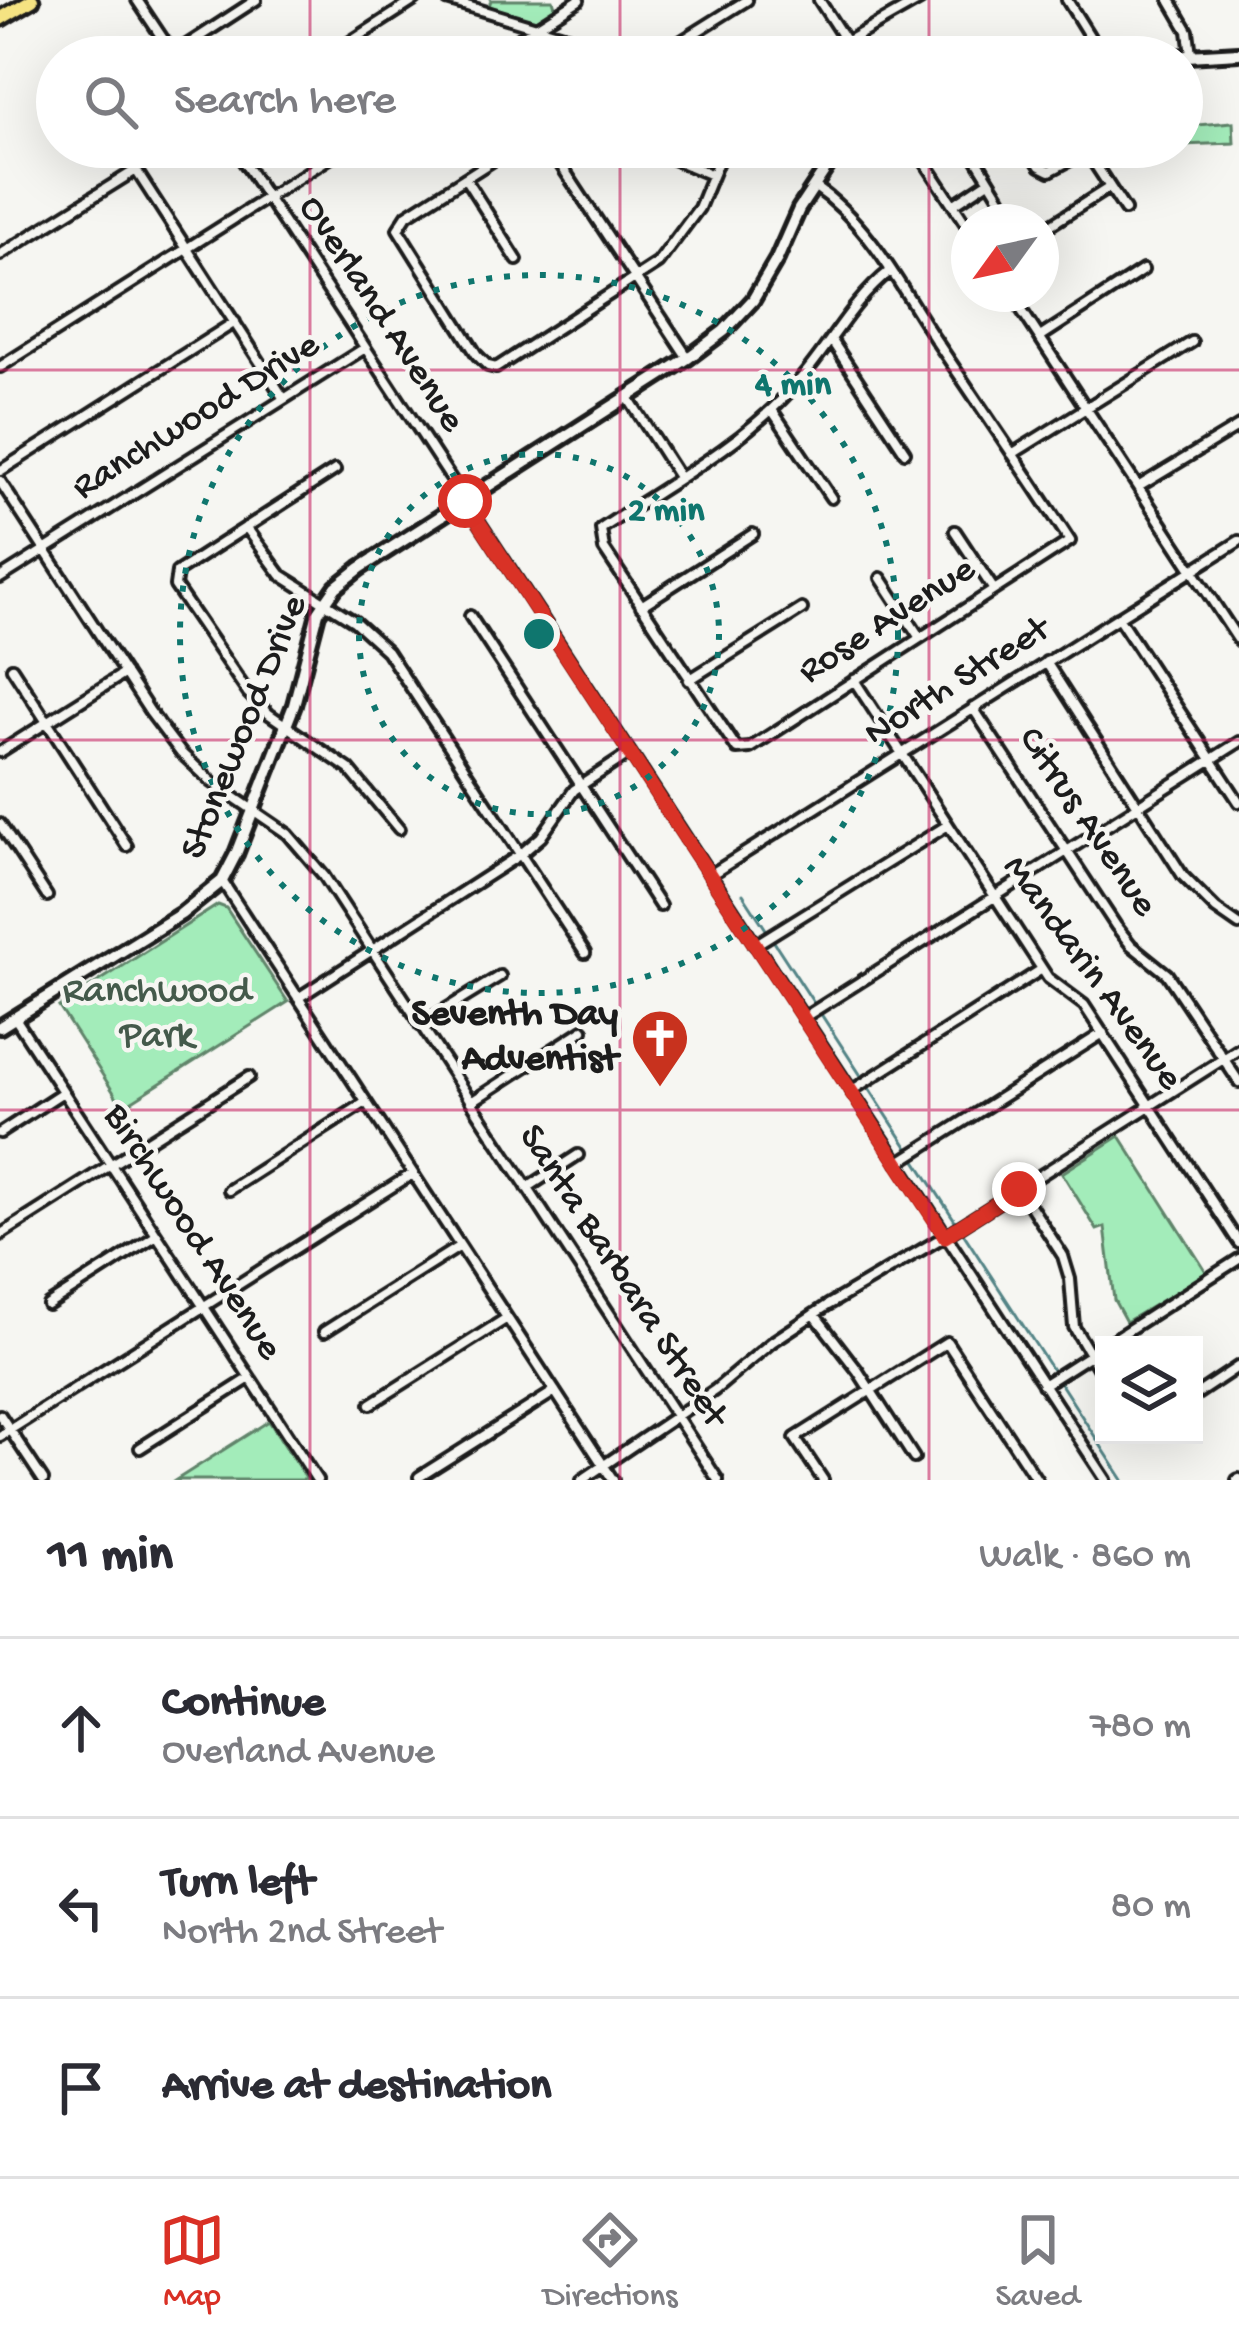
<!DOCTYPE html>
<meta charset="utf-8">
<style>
body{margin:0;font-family:"Gochi Hand",sans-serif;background:#f2f2f3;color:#2b2b33}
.controls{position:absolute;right:36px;bottom:36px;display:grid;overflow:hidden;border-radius:0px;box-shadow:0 12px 48px #0002}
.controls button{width:108px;height:108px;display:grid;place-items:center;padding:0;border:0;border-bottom:3px solid #e1e1e2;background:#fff;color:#2b2b33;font:60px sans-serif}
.compass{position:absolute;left:951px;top:204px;width:108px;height:108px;border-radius:50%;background:#fff;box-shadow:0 12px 48px #0002;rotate:237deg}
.stop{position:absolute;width:36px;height:36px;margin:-27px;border:9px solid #d93025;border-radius:50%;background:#fff}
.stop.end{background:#d93025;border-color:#fff;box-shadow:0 3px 12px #0008}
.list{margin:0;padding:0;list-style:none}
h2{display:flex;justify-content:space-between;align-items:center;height:156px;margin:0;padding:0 48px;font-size:51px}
h2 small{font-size:39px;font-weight:400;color:#7c7c81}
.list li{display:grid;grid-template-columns:78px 1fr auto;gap:36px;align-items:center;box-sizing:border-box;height:180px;padding:0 48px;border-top:3px solid #e1e1e2}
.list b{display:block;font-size:45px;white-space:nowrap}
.list p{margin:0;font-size:39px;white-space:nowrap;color:#7c7c81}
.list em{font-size:39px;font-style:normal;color:#7c7c81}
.icon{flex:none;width:66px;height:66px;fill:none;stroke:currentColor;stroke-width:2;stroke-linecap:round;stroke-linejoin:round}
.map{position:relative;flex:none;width:1239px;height:1480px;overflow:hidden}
.search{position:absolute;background:#fff;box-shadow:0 12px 48px #0002;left:36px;right:36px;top:36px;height:132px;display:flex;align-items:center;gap:30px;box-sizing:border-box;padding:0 42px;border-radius:66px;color:#7c7c81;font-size:45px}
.sheet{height:696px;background:#fff}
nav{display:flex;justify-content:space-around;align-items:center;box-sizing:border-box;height:168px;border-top:3px solid #e1e1e2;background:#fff;font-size:33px;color:#7c7c81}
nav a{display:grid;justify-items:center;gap:6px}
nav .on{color:#d93025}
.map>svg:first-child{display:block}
.green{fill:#a3ecba;stroke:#60846b;stroke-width:3}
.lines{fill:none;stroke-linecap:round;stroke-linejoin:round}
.stream{stroke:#538486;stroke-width:3}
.minor-casing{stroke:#1c1c1c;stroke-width:16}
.tertiary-casing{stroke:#1c1c1c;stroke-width:20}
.primary-casing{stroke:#1c1c1c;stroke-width:21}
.minor{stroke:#f6f6f2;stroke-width:8}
.tertiary{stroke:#f6f6f2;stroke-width:10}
.primary{stroke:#f5e382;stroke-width:12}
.route{stroke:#d93025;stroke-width:15}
.grid{fill:none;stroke:#c2185b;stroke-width:3;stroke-opacity:0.55}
.ring{fill:none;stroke:#0f766e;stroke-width:6;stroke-dasharray:6 12}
.labels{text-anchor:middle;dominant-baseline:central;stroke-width:9;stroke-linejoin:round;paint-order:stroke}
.street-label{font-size:39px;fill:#1c1c1c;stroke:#f6f6f2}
.park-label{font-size:39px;fill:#445a4b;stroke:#f6f6f2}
.poi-label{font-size:39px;font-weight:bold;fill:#1c1c1c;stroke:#f6f6f2;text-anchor:end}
.centre{fill:#0f766e;stroke:#f6f6f2;stroke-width:6}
.ring-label{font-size:36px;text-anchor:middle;font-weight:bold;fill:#0f766e;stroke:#f6f6f2;stroke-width:9;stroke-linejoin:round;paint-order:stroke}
</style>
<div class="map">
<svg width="1239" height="1480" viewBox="0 0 1239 1480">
<rect width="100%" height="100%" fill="#f6f6f2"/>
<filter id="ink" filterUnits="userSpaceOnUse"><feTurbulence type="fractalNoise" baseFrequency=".00833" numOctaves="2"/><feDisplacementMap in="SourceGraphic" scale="24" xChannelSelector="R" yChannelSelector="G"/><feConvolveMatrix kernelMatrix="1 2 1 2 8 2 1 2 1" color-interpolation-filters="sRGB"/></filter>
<g filter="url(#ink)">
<!-- green -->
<path class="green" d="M 491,0 L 553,0 L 555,7 L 534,21 L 489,6 Z
M 1182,99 L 1186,126 L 1233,122 L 1234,143 L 1182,145 Z
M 218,905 L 226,908 L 288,1002 L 123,1107 L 59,1007 Z
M 1120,1136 L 1207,1273 L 1126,1322 L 1114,1300 L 1105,1227 L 1097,1230 L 1062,1173 Z
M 269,1421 L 307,1480 L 176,1480 Z"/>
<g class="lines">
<!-- stream -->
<path class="stream" d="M 743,894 L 1054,1373
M 1059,1381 L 1123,1480"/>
<!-- minor casing -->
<g class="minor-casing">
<path id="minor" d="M 137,0 L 173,54
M 447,0 L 636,57
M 819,0 L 856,57
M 1067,0 L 1093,42 L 1096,57
M 1170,0 L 1188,31 L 1191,55
M 846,42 L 920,0
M 173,54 L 256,0
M 327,57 L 415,0
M 489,57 L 579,0
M 656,57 L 747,0
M 234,147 L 1106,1480
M 514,147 L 407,215 L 398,229 L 477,355 L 488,366 L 496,368 L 658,263 L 699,208 L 724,147
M 549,147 L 688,358
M 915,147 L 969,229
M 969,147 L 1015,222
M 1028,147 L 1040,166 L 1050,171 L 1078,156 L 1091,158 L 1125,210
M 659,153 L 712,175
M 465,178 L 517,260
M 814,186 C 869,223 899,285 935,339 C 980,406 1026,473 1070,541 L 750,748 L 737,749 L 604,549 L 601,529 C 665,486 736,449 789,392 C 826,354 848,304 890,271
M 953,205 L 989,181
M 1041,231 L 1110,187
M 0,255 L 136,170 L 284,399
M 1011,294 L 1239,641
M 1040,337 L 1143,270
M 832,341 L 905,452
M 0,367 L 347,147
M 627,396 L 679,477
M 772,410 L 831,498
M 1012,454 L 1192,342
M 335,470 L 177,572 L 175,586 L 248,693 L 269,714 L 349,769 L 399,829
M 0,471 L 235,322
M 0,481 L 150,712 L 181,753 L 212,782 L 288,834 L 324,876 L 718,1480
M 1138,487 L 1239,426
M 246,527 L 281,575 L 354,621 L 387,651 L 585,953
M 955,531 L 994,590
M 0,578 L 365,348
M 881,578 L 920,638
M 641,606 L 753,534
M 470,616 L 660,906
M 1118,617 L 1239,802
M 1046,662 L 1183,876 L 1216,909 L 1239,925
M 12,668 L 127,846
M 689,680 L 802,609
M 854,680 L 1048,978 L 1084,1005 L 1239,1243
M 973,708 L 1116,926 L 1131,945 L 1167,974 L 1239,1082
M 0,752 L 125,673
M 0,824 L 47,896
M 710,875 L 1239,541
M 222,881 L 613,1480
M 755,945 L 948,825
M 298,998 L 521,854 L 541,837 L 574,790 L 630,753
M 15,1018 L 317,1480
M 803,1018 L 1239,742
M 420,1025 L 500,976
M 851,1091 L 1042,969
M 471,1102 L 583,1030
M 0,1133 L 63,1092
M 898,1163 L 1103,1033
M 527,1188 L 578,1155
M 1019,1188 L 1063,1256 L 1070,1279 L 1074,1327 L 1104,1378
M 229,1190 L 366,1102
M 0,1235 L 249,1077
M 48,1305 L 157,1235
M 814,1314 L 858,1371 L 914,1458
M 324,1332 L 460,1246
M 1105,1345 L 1239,1259
M 1043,1385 L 1104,1346
M 1194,1396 L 1239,1366
M 371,1404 L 507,1318
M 0,1415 L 43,1480
M 0,1436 L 412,1174
M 140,1448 L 250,1378
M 419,1477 L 555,1391
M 582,1480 L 715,1390 L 772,1342 L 828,1305 L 945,1236 L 1239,1049
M 823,1480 L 795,1438 L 947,1342 L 1037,1480
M 1237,1480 L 1239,1479"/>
</g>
<!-- tertiary casing -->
<g class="tertiary-casing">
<path id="tertiary" d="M 1170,57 L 1239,53
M 0,1027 L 181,914 L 222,881 L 236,854 L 294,705 L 318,613 L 336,587 L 360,568 L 688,358 L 724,331 L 753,300 L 777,259 L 799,209 L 840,147"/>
</g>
<!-- primary casing -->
<g class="primary-casing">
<path id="primary" d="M 0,19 L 32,0"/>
</g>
<!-- minor -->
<use href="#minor" class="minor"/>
<!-- tertiary -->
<use href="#tertiary" class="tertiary"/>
<!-- primary -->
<use href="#primary" class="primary"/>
</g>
</g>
<g class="lines" filter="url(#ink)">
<!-- route -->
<path class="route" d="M 465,501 L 945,1236 L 1019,1189"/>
</g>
<!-- grid -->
<path class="grid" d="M 310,0 L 310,57M 620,0 L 620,57M 929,0 L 929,57M 310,147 L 310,1480M 620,147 L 620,1480M 929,147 L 929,1480M 0,370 L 1239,370M 0,740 L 1239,740M 0,1110 L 1239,1110"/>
<!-- distance rings -->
<g class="ring">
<circle cx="539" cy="634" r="180"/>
<circle cx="539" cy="634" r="359"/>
</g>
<!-- icons -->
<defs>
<g id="church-pin" transform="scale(3)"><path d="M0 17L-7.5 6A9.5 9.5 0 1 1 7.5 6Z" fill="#c8321e" stroke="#f6f6f2"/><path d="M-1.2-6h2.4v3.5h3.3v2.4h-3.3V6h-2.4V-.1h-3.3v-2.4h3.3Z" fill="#fff"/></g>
</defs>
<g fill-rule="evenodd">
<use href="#church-pin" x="660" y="1038"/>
</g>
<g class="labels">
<!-- street labels -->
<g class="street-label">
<text transform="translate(380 315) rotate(57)">Overland Avenue</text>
<text transform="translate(197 418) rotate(-32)">Ranchwood Drive</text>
<text transform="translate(888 622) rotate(-33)">Rose Avenue</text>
<text transform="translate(958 683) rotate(-32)">North Street</text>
<text transform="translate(246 728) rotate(-68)">Stonewood Drive</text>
<text transform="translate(1086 823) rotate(56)">Citrus Avenue</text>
<text transform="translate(1091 974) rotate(54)">Mandarin Avenue</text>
<text transform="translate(191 1233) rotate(57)">Birchwood Avenue</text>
<text transform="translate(621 1277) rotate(57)">Santa Barbara Street</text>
</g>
<!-- park labels -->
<g class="park-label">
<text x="157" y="993">Ranchwood<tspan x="157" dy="45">Park</tspan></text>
</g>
<!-- poi labels -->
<g class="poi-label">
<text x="618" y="1016">Seventh Day<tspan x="618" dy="45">Adventist</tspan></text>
</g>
</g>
<circle cx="539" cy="634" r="18" class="centre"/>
<g class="ring-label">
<text x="793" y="393">4 min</text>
<text x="666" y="519">2 min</text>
</g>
</svg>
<div class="controls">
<button><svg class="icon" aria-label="layers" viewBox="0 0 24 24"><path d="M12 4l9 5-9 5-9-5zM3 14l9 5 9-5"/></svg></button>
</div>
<svg class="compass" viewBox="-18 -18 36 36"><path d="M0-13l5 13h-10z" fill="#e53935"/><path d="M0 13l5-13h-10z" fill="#7c7c81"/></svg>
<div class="stop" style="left:465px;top:501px"></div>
<div class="stop end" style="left:1019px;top:1189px"></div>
<div class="search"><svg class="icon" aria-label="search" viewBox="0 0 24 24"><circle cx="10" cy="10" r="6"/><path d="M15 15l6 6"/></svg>Search here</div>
</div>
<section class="sheet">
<h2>11 min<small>Walk · 860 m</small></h2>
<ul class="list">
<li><svg class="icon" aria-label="ahead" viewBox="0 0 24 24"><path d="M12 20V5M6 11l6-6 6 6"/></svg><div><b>Continue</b><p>Overland Avenue</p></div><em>780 m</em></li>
<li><svg class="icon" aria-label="left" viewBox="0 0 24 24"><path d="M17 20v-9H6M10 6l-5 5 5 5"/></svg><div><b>Turn left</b><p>North 2nd Street</p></div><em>80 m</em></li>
<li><svg class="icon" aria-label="arrive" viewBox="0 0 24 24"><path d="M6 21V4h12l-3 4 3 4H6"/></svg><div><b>Arrive at destination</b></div></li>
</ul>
</section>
<nav>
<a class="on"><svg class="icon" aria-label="map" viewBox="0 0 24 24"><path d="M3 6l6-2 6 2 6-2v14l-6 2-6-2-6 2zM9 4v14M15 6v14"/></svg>Map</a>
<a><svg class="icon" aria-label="directions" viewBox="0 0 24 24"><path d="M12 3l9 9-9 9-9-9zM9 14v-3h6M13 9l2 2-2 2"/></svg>Directions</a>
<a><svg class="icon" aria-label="saved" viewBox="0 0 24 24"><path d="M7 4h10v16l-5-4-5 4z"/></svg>Saved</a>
</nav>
